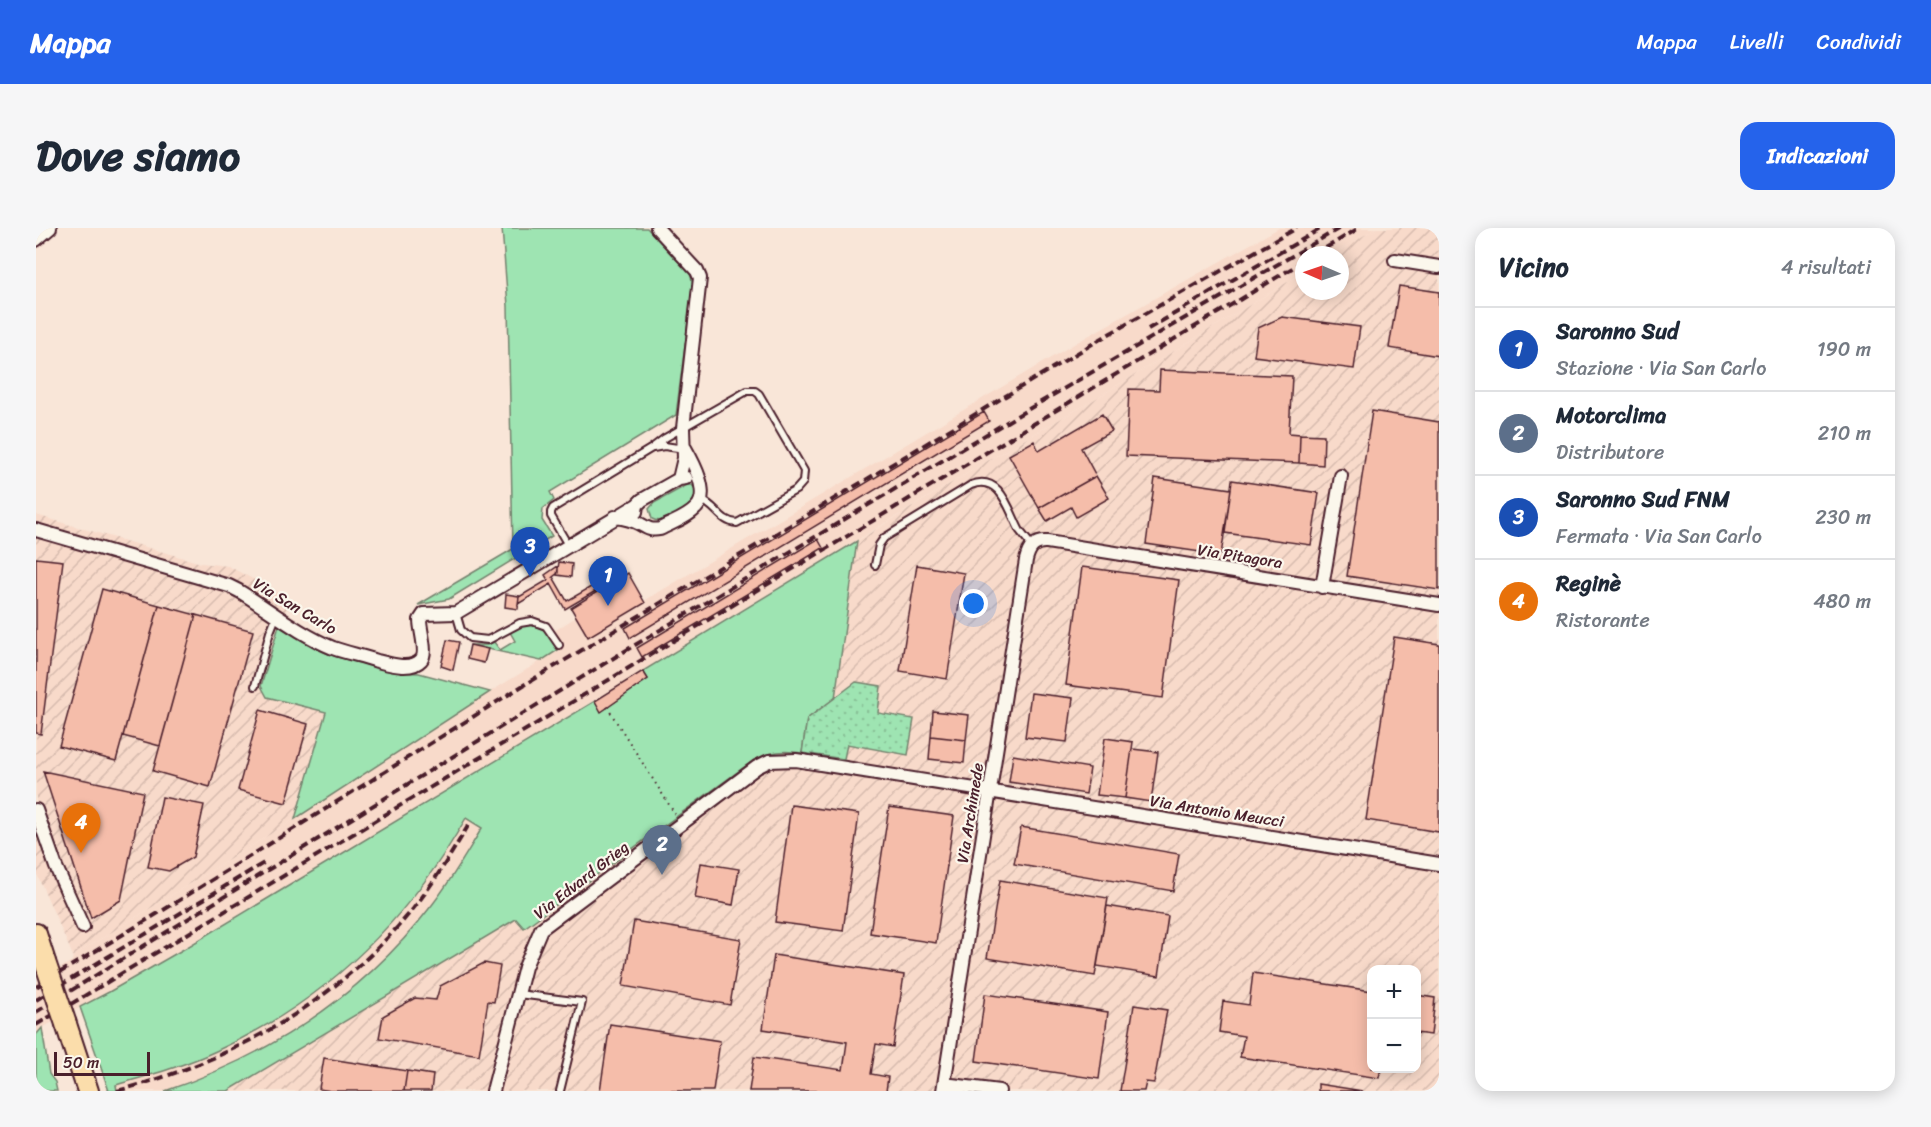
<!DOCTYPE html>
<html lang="it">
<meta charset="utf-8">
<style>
body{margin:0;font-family:Sriracha,sans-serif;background:#f6f6f7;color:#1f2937}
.controls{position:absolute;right:18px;bottom:18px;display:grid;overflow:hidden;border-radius:12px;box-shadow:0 3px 15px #0003}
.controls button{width:54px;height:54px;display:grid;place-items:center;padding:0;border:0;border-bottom:2px solid #e0e1e3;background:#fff;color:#1f2937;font:30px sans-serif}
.compass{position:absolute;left:1259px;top:18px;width:54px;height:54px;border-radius:50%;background:#fff;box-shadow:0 3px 15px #0003;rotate:272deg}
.scale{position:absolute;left:18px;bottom:15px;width:96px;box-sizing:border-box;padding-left:6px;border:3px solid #4a1f2b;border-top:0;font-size:16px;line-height:21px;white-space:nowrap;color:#4a1f2b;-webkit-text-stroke:4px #fbf7ec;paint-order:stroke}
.you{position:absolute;left:938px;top:376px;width:21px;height:21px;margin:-15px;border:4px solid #fff;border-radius:50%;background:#1a73e8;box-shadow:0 0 0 9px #1a73e833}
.badge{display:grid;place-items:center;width:39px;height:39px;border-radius:50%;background:#2563eb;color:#fff;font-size:20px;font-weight:700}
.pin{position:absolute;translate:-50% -50px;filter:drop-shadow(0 2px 3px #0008)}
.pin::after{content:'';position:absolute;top:32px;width:21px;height:18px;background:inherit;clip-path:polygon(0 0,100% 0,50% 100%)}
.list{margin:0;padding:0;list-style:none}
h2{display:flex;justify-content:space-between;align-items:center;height:78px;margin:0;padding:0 24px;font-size:26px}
h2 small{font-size:20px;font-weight:400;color:#747a83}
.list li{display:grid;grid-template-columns:39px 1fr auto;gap:18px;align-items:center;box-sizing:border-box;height:84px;padding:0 24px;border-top:2px solid #e0e1e3}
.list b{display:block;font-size:22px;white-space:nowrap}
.list p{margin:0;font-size:20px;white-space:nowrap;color:#747a83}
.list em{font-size:20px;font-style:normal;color:#747a83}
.map{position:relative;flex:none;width:1403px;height:863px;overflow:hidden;border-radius:18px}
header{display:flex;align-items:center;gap:36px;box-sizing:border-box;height:84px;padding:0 30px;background:#2563eb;color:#fff}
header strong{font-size:28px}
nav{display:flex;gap:33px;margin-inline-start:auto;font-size:21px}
.intro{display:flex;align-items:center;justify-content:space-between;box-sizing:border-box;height:144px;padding:0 36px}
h1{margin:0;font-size:42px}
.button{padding:15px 27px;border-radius:18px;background:#2563eb;color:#fff;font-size:21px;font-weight:700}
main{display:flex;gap:36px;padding:0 36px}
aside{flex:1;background:#fff;border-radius:18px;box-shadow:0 3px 15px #0003}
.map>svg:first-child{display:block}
.built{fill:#f8daca}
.industrial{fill:url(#industrial-furrows);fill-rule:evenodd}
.grass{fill:#9ee4b2;stroke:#74826e;stroke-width:1.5}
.garden{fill:url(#garden-dots);stroke:#74826e;stroke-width:1.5}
.building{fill:#f5bdaa;stroke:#4a1f2b;stroke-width:1.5}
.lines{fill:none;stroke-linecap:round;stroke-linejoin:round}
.service-casing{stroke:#4a1f2b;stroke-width:10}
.minor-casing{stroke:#4a1f2b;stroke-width:16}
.primary-casing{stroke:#4a1f2b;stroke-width:24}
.path{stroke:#4a1f2b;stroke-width:2;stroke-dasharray:1.5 4.5;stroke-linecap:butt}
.service{stroke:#fbf7ec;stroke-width:6}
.minor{stroke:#fbf7ec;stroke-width:12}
.primary{stroke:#fbddab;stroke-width:20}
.rail{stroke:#4a1f2b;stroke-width:4;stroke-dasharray:9 4.5;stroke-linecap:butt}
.primary-bridge-casing{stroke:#4a1f2b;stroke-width:24;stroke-linecap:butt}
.primary-bridge{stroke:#fbddab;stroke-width:20}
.labels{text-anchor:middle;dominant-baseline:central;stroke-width:4.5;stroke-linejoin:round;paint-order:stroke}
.street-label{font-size:16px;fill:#4a1f2b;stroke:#fbf7ec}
</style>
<header>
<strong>Mappa</strong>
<nav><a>Mappa</a><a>Livelli</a><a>Condividi</a></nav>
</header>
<div class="intro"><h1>Dove siamo</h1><a class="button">Indicazioni</a></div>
<main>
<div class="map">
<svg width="1403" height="863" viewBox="0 0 1403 863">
<defs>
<pattern id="industrial-furrows" width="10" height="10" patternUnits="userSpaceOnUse" patternTransform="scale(1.5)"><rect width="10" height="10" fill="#f8daca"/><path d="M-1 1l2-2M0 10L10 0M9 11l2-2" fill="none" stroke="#d6bbae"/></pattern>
<pattern id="garden-dots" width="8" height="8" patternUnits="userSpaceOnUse" patternTransform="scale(1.5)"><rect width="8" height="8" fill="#9ee4b2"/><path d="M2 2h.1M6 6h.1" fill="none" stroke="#8ac399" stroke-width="1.8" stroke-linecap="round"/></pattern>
</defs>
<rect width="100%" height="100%" fill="#f9e6d8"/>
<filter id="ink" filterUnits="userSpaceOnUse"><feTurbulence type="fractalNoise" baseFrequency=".0167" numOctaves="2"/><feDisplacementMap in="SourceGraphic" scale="12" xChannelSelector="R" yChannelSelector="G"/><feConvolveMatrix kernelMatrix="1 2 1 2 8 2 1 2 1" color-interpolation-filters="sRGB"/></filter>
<g filter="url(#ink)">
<!-- built -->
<path class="built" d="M 1243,0 L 1340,0 L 1296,27 L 1268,27 L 1268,44 L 1059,171 L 953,232 L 306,626 L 73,764 L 6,800 L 0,807 L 0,755 L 36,733 L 37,728 L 259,591 L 454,464 L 521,423 L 512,407 L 540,389 L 535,380 L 608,373 L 1038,116 Z
M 430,590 L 447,599 L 411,658 L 382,694 L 345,735 L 292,780 L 233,818 L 178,845 L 129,863 L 81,863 L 80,857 L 159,832 L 217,805 L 258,780 L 309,742 L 340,712 L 383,663 L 406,629 Z"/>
<!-- industrial -->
<path class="industrial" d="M 1340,0 L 1403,0 L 1403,863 L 193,863 L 481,690 L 488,700 L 718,532 L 730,525 L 742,523 L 756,523 L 808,531 L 811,516 L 841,485 L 820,454 L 799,470 L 821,313 L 953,232 L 1059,171 L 1268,44 L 1268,63 L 1304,63 L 1304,27 L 1296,27 ZM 1336,742 L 1380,742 L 1380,840 L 1336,840 Z
M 0,287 L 165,335 L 192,338 L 255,371 L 239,407 L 231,469 L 290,483 L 259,591 L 37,728 L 0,644 Z"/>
<!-- grass -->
<path class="grass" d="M 466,0 L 611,0 L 654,46 L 657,55 L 640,187 L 514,264 L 518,272 L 507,281 L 506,292 L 516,308 L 413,371 L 382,377 L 477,321 L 472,78 Z
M 651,257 L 656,257 L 661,263 L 658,276 C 646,282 629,298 616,291 L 613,281 L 618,275 Z
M 821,313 L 799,470 L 771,491 L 766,525 C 748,522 735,523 718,532 L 488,700 L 480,691 L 192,863 L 129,863 C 235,827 328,766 396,677 C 415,653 430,626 446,600 L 430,590 C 371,693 289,774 180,823 C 148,838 114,847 80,857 L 81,863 L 73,863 L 44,779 L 73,764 L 153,718 L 559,473 L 566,483 L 612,451 L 607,443 Z
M 495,396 C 510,399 514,410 522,422 L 505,433 L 434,417 L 451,417 L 458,414 L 464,422 L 479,413 L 474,404 L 484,398 Z
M 243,398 L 281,421 L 301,429 L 359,444 L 383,445 L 454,464 L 259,591 L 290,484 L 231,469 L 225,458 Z
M 6,800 L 13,846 L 19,854 L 21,863 L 0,863 L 0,807 Z"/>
<!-- garden -->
<path class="garden" d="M 820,454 L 845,458 L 842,485 L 878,491 L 872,527 L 811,516 L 808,531 L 766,525 L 771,491 Z"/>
<!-- building -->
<path class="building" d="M 1363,58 L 1403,64 L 1403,128 L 1353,120 Z
M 1246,89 L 1324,99 L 1318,141 L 1218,128 L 1222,100 Z
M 1124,142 L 1256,148 L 1253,205 L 1264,206 L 1263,235 L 1090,228 L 1093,161 L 1123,162 Z
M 1336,183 L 1403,194 L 1403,362 L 1311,348 Z
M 948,184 L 953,193 L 594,410 L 589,400 Z
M 1066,186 L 1076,203 L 1045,220 L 1060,248 L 1003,280 L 973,227 L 998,213 L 1003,223 Z
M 1264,206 L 1288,207 L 1287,237 L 1263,235 Z
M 1060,248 L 1073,270 L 1040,289 L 1035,279 L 1011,293 L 1003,280 Z
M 1119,250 L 1195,261 L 1185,327 L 1110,316 Z
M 1196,252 L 1283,265 L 1275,317 L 1189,305 Z
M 782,311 L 787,320 L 606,429 L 601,420 Z
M 0,330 L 27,333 L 5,506 L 0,505 Z
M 523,334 L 536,336 L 535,349 L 521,347 Z
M 881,337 L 928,345 L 911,451 L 864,443 Z
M 522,338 L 522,345 L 517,349 L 531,373 L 572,349 L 575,354 L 529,381 L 515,356 L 482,376 L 483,369 L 512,352 L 509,347 Z
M 1046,339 L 1143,352 L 1127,470 L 1030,457 Z
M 592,345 L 609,375 L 552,409 L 535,380 Z
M 66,361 L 123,377 L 80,533 L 23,518 Z
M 470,366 L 483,368 L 482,381 L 469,379 Z
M 123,377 L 160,387 L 124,518 L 87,508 Z
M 160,387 L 217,403 L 174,559 L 117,543 Z
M 1358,409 L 1403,416 L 1403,604 L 1330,592 Z
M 411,412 L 423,414 L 417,442 L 405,438 Z
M 434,417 L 452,421 L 448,435 L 431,431 Z
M 607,443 L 612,451 L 565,484 L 559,473 Z
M 995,465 L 1037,470 L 1031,514 L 989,509 Z
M 224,482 L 272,496 L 250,575 L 202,562 Z
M 897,483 L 933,487 L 930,512 L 895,508 Z
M 895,508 L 930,512 L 928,535 L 893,531 Z
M 1069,510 L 1097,514 L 1089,570 L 1061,567 Z
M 1096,521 L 1122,524 L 1115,574 L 1089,570 Z
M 977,527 L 1054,540 L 1050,566 L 973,554 Z
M 7,543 L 107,564 L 85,672 L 55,690 Z
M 126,569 L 168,577 L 157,629 L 133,643 L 112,639 Z
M 755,577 L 823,586 L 807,703 L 739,694 Z
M 853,579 L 918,588 L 900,715 L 834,705 Z
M 985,599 L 1143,626 L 1137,663 L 978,636 Z
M 665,635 L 703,641 L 697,677 L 659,670 Z
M 964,652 L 1072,670 L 1059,748 L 951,730 Z
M 1071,678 L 1132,688 L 1123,748 L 1061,738 Z
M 598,693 L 705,711 L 694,777 L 587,758 Z
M 738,727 L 868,747 L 857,819 L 840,816 L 835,846 L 852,849 L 850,863 L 713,863 L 718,829 L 807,842 L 811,814 L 727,801 Z
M 448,735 L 464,738 L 458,774 L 452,773 L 443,827 L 343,810 L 347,788 L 379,770 L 400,772 L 404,758 Z
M 1217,745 L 1336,763 L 1336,840 L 1345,840 L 1343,850 L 1204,829 L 1208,808 L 1183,804 L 1187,773 L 1213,777 Z
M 949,766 L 1072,784 L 1063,851 L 940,833 Z
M 1380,767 L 1399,770 L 1395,807 L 1380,805 Z
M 1098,777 L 1131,782 L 1118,855 L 1110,854 L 1108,863 L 1084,863 Z
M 574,796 L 684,813 L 677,863 L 564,863 Z
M 288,830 L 371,843 L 368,863 L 295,863 L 283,861 Z
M 371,843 L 397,847 L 395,863 L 368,863 Z
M 1282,856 L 1327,863 L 1282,863 Z"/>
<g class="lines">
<!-- service casing -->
<g class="service-casing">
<path id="service" d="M 617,220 L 628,218 L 642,220 L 647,216
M 532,317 L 515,288 L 515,284 L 517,280 L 616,220 L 629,210 L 711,163 L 719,163 L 723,166 L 768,243 L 767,254 L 760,262 L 701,295 C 684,294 680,277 665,272
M 839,337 L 843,317 L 848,310 L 935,257 C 965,245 973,283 984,303 C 988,308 992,313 996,318
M 420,385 L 425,402 L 434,410 L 452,412 L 484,395 L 496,393 L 510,398 L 523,417
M 219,458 L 234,404 L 240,389
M 482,766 L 546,774 L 524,863"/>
</g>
<!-- minor casing -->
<g class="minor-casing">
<path id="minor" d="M 621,0 L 661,43 L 664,50 L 647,200 L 648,230 L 643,251
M 0,12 L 14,0
M 1359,32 L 1403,39
M 600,284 L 601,277 L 606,272 L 643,251 L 650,250
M 579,289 C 587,290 597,292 604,296 C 611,300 615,303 624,301 C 635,295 651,290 660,280 C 675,266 657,234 649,220
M 0,302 L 193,358 L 203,363 C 234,382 263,406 297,420 C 311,425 327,428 341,433 C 353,436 375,443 385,432 C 392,425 384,403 384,392 L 388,386 L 420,385 L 601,277
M 1286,359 L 1305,248
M 0,582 L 20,639 L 47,699
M 908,856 L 963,863
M 457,863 L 489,739 L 505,701 L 721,539 L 733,533 L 760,532 L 1403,636
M 907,863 L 990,332 C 993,320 998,313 1011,314 L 1403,377"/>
</g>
<!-- primary casing -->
<g class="primary-casing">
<path id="primary" d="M 0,706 L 9,734
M 30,796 L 52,863"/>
</g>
<!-- path -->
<path class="path" d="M 571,479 L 639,586"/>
<!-- service -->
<use href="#service" class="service"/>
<!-- minor -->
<use href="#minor" class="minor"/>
<!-- primary -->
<use href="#primary" class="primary"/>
<!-- rail -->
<path class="rail" d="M 1278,27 L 1323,0
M 1112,101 L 1286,0
M 0,759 L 139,675 L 491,455 L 968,169 L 1073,106 L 1261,0
M 0,772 L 231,633
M 0,784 L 584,426 L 979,189 L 1304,0
M 0,797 L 1268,33
M 81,863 C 198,832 300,775 377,681 C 399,653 417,623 435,593"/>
<!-- primary-bridge casing -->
<g class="primary-bridge-casing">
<path id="primary-bridge" d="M 9,734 L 30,796"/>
</g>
<!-- primary-bridge -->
<use href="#primary-bridge" class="primary-bridge"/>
</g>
</g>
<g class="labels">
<!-- street labels -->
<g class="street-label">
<text transform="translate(1204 328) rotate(9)">Via Pitagora</text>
<text transform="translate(259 378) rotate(31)">Via San Carlo</text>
<text transform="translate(1181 583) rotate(9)">Via Antonio Meucci</text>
<text transform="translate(934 585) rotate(-81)">Via Archimede</text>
<text transform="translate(545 652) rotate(-38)">Via Edvard Grieg</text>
</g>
</g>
</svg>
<div class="controls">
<button>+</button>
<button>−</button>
</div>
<svg class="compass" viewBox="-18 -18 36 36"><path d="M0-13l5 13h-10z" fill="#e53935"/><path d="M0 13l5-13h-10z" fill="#747a83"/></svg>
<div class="scale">50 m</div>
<div class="you"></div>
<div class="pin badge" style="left:572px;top:378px;background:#1a4fb4">1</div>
<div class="pin badge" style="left:626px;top:647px;background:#5c6f8a">2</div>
<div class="pin badge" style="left:494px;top:349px;background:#1a4fb4">3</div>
<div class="pin badge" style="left:45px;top:625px;background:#e8710a">4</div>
</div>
<aside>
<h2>Vicino<small>4 risultati</small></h2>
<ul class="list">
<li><span class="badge" style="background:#1a4fb4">1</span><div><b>Saronno Sud</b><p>Stazione · Via San Carlo</p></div><em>190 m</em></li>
<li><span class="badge" style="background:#5c6f8a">2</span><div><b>Motorclima</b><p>Distributore</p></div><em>210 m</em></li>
<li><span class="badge" style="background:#1a4fb4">3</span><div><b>Saronno Sud FNM</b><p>Fermata · Via San Carlo</p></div><em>230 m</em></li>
<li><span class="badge" style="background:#e8710a">4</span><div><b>Reginè</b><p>Ristorante</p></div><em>480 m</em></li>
</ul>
</aside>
</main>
